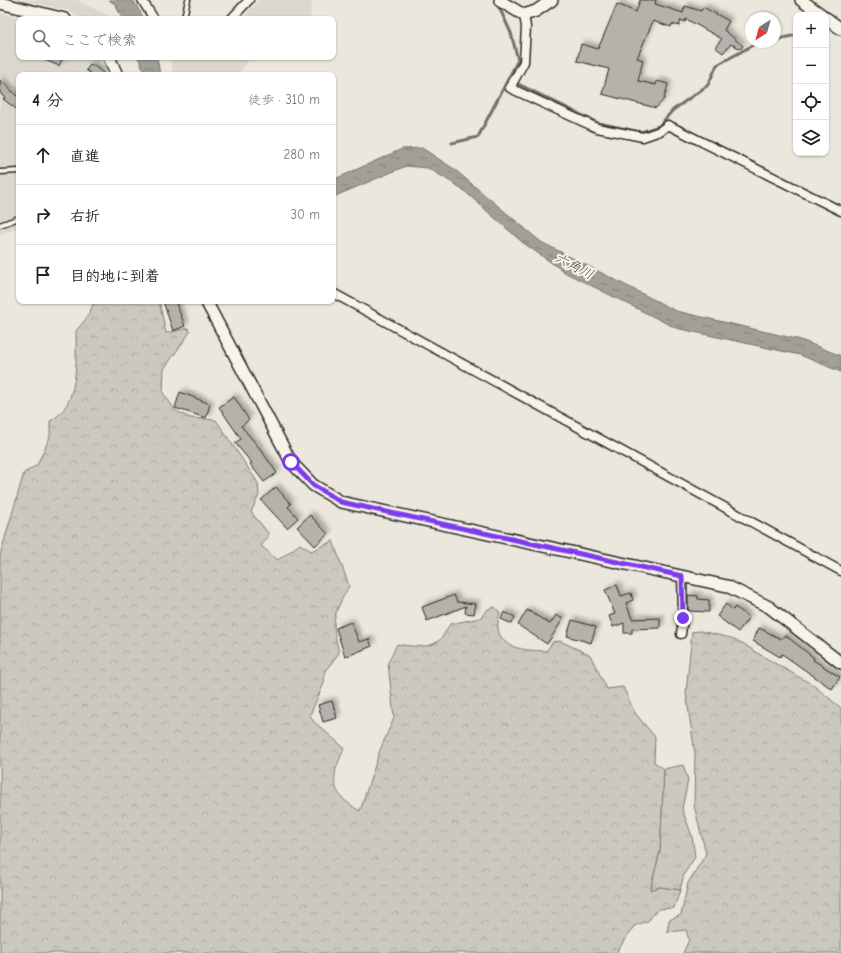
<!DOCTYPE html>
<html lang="ja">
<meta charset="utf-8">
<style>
body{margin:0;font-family:"Comic Neue","Klee One",sans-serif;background:#f2f2f2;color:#222}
.controls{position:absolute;right:12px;top:12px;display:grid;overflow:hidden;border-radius:8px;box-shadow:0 1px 3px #0004}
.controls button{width:36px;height:36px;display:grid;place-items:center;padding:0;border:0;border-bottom:1px solid #e0e0e0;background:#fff;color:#222;font:20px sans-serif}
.compass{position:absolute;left:745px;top:12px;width:36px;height:36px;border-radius:50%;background:#fff;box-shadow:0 1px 3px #0004;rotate:217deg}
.stop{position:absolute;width:12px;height:12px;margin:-9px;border:3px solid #7c3aed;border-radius:50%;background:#fff}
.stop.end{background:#7c3aed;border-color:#fff;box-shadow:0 1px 4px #0008}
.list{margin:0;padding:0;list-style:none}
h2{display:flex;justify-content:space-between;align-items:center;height:52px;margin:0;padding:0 16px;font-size:17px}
h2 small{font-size:13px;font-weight:400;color:#767676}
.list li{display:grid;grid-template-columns:26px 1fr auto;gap:12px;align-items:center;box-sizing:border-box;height:60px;padding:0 16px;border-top:1px solid #e0e0e0}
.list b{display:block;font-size:15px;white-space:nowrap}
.list em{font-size:13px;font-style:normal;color:#767676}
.icon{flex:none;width:22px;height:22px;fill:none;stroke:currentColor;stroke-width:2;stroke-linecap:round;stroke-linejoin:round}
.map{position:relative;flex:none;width:841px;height:953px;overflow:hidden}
.search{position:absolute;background:#fff;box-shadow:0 1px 3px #0004;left:16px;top:16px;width:320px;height:44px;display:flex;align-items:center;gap:10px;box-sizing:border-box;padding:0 14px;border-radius:8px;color:#767676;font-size:15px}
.panel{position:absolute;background:#fff;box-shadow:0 1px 3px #0004;left:16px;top:72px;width:320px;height:232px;border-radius:8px}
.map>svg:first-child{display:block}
.built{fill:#dbd7ce}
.grass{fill:url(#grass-tufts);stroke:#7b7a75}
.forest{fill:url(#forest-crowns);stroke:#7b7a75}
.water{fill:url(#water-ripples);stroke:#72716c}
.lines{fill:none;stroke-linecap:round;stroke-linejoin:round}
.stream{stroke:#72716c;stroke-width:3}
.building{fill:#b5b2ab;stroke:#2b2b2b;filter:url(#shadow)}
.lane-casing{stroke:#2b2b2b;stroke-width:7}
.street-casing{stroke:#2b2b2b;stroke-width:11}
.secondary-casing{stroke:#2b2b2b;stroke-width:14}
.lane{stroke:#f7f3e8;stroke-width:4}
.street{stroke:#f7f3e8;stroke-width:8}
.secondary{stroke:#f7f3e8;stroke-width:11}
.route{stroke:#7c3aed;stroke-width:5}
.labels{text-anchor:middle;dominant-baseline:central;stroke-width:4;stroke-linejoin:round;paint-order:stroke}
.water-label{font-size:14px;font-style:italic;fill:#555451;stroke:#f7f3e8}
</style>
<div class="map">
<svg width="841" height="953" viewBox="0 0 841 953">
<defs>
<pattern id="grass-tufts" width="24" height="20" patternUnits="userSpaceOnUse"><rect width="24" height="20" fill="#cbc8bf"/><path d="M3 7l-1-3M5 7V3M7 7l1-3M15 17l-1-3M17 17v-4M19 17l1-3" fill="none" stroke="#aeaca4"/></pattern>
<pattern id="forest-crowns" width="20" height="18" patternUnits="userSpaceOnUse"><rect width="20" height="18" fill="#cbc8bf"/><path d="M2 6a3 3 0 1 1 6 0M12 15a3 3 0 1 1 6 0" fill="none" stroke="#aeaca4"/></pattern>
<pattern id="water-ripples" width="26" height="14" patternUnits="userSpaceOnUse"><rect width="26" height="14" fill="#a29f98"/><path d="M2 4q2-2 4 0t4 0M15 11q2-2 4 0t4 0" fill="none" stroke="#84827c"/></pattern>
<filter id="shadow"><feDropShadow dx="3.5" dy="-3.5" stdDeviation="2" flood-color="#0004"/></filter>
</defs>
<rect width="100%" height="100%" fill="#ebe7dd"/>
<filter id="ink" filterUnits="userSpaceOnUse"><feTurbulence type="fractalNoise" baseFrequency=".025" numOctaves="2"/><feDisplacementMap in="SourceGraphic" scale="8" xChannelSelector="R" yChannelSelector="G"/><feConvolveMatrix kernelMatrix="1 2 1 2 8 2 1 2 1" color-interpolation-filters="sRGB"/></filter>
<g filter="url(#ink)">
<!-- built -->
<path class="built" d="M 23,0 L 77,0 L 107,15 L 112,19 L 83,19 L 66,10 Z
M 259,0 L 312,0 L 310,19 L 242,19 Z
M 0,13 L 24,19 L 19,19 L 19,57 L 103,57 L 110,68 L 112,75 L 19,75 L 19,228 L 0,234 Z
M 171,57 L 190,59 L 194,57 L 251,57 L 237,75 L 173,75 Z"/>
<!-- grass -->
<path class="grass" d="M 683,765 L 688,780 L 682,809 L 692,836 L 695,857 L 684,874 L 680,890 L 660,887 L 650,890 L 660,851 L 664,769 Z"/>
<!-- forest -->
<path class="forest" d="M 95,301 L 159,301 L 166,333 L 188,328 L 190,332 L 164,369 L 163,393 L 176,411 L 190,418 L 216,420 L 258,483 L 259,495 L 251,512 L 268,533 L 268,537 L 261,546 L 278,560 L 300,544 L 311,551 L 333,541 L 349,586 C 332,618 331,618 339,653 L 325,671 L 324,683 L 310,715 L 313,721 L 342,746 L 344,749 C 330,779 329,793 360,811 L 380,750 L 394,718 L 388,663 L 397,644 C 409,646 427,649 437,642 C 443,638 446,630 450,624 L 480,618 L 488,609 L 495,607 L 500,613 C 499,617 497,624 498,629 C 502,651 529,650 546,651 L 553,642 L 560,641 L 590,655 L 607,689 L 623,687 L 635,713 L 655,737 L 654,762 L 664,769 L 660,851 L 650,890 L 660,887 L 680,890 L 674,908 L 658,909 L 648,921 L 634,926 L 616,953 L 0,953 L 0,555 L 24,473 L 37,465 L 50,437 L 50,421 C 80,406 76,359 76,331 L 86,319 Z
M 700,631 L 731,638 L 744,644 L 757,653 L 813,685 L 841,708 L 841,953 L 683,953 L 689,940 L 686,930 L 667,932 L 669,920 L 681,915 L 688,883 L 706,854 L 694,805 L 695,754 L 686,693 L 692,632 Z"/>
<!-- water -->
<path class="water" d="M 109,0 L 133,0 L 144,19 L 122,19 L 116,5 Z
M 138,57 L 157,57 L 160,75 L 146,75 Z
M 422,148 L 454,169 L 541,242 L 676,311 L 801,340 L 841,356 L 841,372 L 800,355 L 676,328 L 566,273 L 522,242 L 461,188 L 428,168 L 406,166 L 333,197 L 333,180 L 402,149 Z"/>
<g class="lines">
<!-- stream -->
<path class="stream" d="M 805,15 L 806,12
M 775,40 L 796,35
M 508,79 L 598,123 L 641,132 L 659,126 L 673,110 L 708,85 L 717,65 L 755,44 L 765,42
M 452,143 L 478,137 L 518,60 L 511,33 L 499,7"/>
</g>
<!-- building -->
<path class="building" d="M 640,0 L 656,0 L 655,4 L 683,13 L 685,6 L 701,11 L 703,7 L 729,21 L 724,30 L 743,46 L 741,49 L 731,44 L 723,53 L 715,47 L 722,39 L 686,19 L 685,22 L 681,20 L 679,26 L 672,24 L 671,27 L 653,21 L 637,58 L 643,60 L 638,81 L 656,85 L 657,81 L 668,84 L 664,99 L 656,108 L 602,94 L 609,69 L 577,61 L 581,44 L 598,49 L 617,4 L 636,12 Z
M 38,57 L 63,57 L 59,66 Z
M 91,64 L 106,75 L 93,75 L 86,70 Z
M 0,80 L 19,98 L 19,111 L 3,99 L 5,98 L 0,93 Z
M 163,301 L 175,301 L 185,326 L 173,331 Z
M 180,392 L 210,404 L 206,418 L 175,408 Z
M 234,397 L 249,420 L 241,426 L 261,450 L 277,473 L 264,482 L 250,464 L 252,463 L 235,443 L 241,439 L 219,407 Z
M 276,487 L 291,504 L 288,507 L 298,518 L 287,528 L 261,500 Z
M 310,515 L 328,534 L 315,546 L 297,527 Z
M 617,585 L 621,596 L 631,593 L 633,600 L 626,603 L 632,619 L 660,618 L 660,628 L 632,629 L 632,633 L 624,633 L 624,623 L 613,627 L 609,616 L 615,614 L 605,590 Z
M 454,595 L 457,602 L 476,604 L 474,614 L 465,613 L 466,606 L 427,621 L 422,607 Z
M 688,595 L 698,596 L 698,599 L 709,600 L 709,612 L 688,611 Z
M 726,604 L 733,610 L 735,607 L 749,617 L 738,632 L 717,616 Z
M 527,610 L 550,624 L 556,615 L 563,619 L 547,644 L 518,625 Z
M 504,612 L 515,617 L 512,624 L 501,619 Z
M 572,620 L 596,627 L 591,643 L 567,636 Z
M 351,622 L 359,642 L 369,639 L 372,646 L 345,657 L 336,628 Z
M 759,628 L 781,639 L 785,635 L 814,658 L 813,660 L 840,677 L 832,689 L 782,654 L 780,657 L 753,641 Z
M 332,701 L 337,718 L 323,722 L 318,705 Z"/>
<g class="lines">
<!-- lane casing -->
<g class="lane-casing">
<path id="lane" d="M 186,19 L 184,17 L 188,0
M 0,172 L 19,171
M 0,225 L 19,218"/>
</g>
<!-- street casing -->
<g class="street-casing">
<path id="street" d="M 142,0 L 154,19
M 524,15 L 526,27 L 524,62 L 510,88 L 597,128 L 643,137 L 660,131 L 668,125 L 841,211
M 231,19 L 249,0
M 333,293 L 841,571
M 681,634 L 683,618 L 682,576"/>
</g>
<!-- secondary casing -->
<g class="secondary-casing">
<path id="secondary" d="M 801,0 L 822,15
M 500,1 L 524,15 L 536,11 L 552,0
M 0,3 L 65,19
M 826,18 L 841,29
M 109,57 L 117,75
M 206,301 L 291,462 L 313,485 L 341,502 L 727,586 L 769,607 L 841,663"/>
</g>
<!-- lane -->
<use href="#lane" class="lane"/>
<!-- street -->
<use href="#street" class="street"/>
<!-- secondary -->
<use href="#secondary" class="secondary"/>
</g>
</g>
<g class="lines" filter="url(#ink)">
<!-- route -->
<path class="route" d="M 291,462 L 313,485 L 341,502 L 682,576 L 683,618"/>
</g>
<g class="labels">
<!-- water labels -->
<g class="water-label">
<text transform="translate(574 266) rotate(27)">六角川</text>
</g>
</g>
</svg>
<div class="controls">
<button>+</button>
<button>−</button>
<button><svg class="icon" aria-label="locate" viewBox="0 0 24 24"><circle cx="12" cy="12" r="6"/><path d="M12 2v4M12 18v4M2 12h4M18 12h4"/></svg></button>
<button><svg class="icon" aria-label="layers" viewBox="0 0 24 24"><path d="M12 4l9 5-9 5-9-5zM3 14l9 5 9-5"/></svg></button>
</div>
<svg class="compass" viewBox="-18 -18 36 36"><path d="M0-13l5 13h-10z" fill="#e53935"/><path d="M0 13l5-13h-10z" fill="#767676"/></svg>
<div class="stop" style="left:291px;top:462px"></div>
<div class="stop end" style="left:683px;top:618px"></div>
<div class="search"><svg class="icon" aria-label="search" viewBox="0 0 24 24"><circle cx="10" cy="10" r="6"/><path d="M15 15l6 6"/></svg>ここで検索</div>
<section class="panel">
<h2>4 分<small>徒歩 · 310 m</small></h2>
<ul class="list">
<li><svg class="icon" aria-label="ahead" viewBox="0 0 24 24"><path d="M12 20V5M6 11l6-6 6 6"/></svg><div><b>直進</b></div><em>280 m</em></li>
<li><svg class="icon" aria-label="right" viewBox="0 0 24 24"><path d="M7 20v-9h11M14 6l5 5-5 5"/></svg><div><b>右折</b></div><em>30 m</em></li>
<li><svg class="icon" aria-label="arrive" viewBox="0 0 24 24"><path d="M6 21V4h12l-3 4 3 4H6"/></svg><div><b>目的地に到着</b></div></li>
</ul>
</section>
</div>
